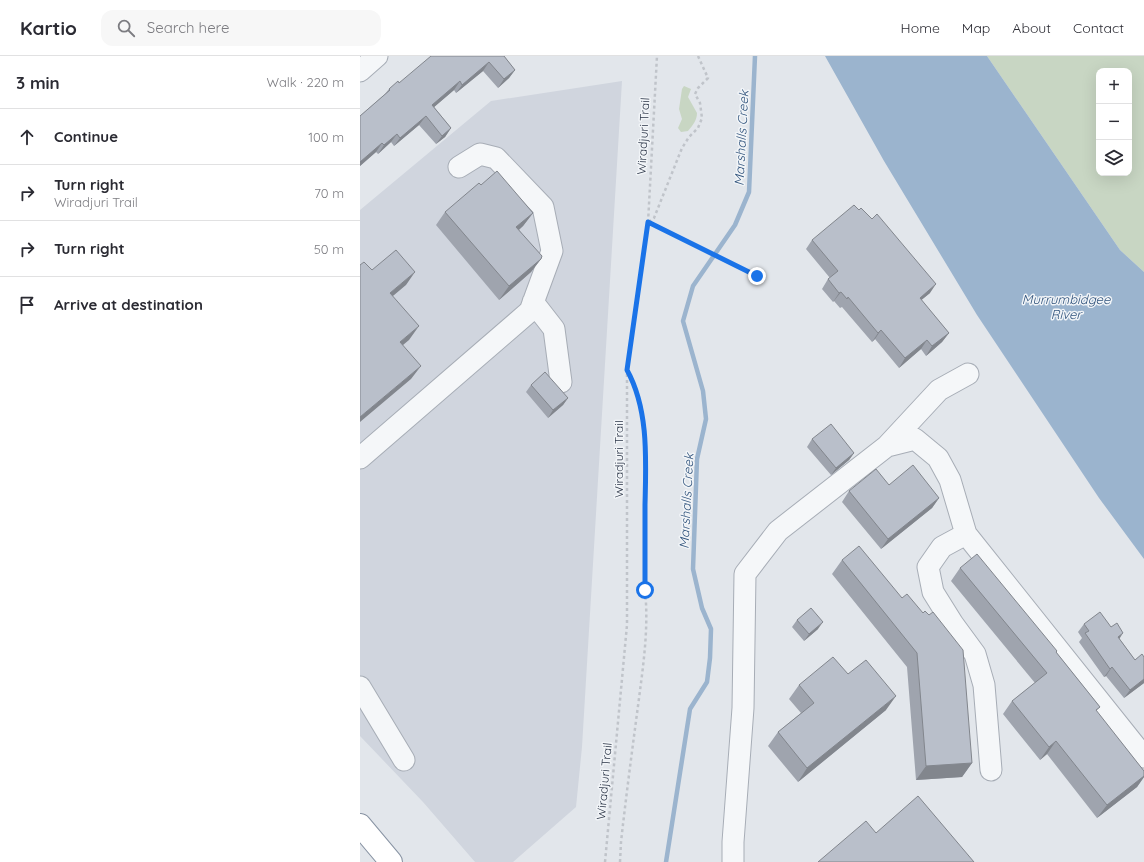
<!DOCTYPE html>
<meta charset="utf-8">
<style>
body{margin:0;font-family:Quicksand,sans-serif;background:#f7f7f7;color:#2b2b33}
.controls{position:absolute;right:12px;top:12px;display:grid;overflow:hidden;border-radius:8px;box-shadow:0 4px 16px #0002}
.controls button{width:36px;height:36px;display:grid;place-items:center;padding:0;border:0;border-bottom:1px solid #e1e1e2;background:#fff;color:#2b2b33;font:20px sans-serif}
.stop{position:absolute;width:12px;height:12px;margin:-9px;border:3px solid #1a73e8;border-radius:50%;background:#fff}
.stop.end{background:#1a73e8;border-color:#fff;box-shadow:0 1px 4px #0008}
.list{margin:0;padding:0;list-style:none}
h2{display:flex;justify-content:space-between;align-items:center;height:52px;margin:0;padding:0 16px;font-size:17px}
h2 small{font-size:13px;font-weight:400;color:#7c7c81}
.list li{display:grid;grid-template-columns:26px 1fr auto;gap:12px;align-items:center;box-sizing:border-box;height:56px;padding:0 16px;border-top:1px solid #e1e1e2}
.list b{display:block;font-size:15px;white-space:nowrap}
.list p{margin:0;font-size:13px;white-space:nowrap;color:#7c7c81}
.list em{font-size:13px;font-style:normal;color:#7c7c81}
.icon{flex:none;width:22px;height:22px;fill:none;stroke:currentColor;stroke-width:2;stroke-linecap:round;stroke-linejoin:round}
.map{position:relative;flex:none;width:784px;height:806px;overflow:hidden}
header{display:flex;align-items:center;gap:24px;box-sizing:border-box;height:56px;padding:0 20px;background:#fff;border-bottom:1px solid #e1e1e2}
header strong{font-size:19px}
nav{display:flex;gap:22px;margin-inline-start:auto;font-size:14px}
.search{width:280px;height:36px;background:#f7f7f7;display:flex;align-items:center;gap:10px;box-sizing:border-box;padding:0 14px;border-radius:12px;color:#7c7c81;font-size:15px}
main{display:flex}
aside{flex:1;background:#fff}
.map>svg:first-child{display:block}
.built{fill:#d0d5de}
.green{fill:#c8d6c3;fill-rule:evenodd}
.water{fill:#9bb4ce}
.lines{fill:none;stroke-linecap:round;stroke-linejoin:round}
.stream{stroke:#9bb4ce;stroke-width:4.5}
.minor-casing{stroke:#a7adb6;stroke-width:23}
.highway-casing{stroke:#8893a3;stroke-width:24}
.path{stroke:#c0c4ca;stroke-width:2.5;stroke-dasharray:3 3;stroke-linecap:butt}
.minor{stroke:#f5f7f9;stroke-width:21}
.highway{stroke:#fff;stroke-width:22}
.wall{fill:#9fa4ae}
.shaded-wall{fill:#82868d}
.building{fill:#b9bfca;stroke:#82868d}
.route{stroke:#1a73e8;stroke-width:5}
.labels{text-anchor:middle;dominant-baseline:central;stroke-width:3;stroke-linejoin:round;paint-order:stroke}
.street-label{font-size:12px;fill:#293345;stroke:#f2f5f8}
.water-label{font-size:13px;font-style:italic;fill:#30537c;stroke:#f2f5f8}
</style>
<header>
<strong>Kartio</strong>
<div class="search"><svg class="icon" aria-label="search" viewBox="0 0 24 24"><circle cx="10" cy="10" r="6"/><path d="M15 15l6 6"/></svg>Search here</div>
<nav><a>Home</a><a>Map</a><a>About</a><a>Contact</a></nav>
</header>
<main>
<aside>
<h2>3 min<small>Walk · 220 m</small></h2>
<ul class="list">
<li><svg class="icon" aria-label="ahead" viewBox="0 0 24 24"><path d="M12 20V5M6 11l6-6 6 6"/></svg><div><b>Continue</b></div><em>100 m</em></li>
<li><svg class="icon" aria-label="right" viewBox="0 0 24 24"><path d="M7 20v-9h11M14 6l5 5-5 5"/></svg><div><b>Turn right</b><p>Wiradjuri Trail</p></div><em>70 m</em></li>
<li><svg class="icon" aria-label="right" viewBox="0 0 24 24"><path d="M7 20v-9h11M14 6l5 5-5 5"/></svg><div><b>Turn right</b></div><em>50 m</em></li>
<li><svg class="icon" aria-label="arrive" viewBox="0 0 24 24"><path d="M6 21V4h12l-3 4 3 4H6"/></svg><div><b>Arrive at destination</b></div></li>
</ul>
</aside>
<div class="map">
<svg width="784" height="806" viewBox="0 0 784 806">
<rect width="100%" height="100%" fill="#e2e6eb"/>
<!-- built -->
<path class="built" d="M 262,25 L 222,691 L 216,751 L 153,806 L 115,806 L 63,746 L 0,680 L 0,154 L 131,45 Z"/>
<!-- green -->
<path class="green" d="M 627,0 L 784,0 L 784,216 L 760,194 ZM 739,15 L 769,15 L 769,117 L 739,117 Z
M 324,30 L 331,33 L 328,41 L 337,57 C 337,64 333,69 328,75 L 321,76 L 318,72 L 322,63 L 319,53 L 322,33 Z"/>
<!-- water -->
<path class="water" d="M 465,0 L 627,0 L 760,194 L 784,216 L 784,503 L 739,442 L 617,259 L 524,105 Z"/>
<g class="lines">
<!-- stream -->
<path class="stream" d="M 306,806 L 330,653 L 347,626 L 350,602 L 351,573 L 342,552 L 333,513 L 337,403 L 346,363 L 343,335 L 323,265 L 333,230 L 375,169 L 389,136 L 395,0"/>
<!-- minor casing -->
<g class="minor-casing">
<path id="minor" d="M 0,15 L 17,0
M 173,246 L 194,273 L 201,326
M 527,390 L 579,334 L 608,318
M 0,402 L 170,255 L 192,195 L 183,151 L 136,102 L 120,98 L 99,111
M 606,478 L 784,701
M 0,631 L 44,704
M 373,806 L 373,786 L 383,652 L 385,518 L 418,475 L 527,390 L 555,383 L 578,402 L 590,424 L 606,478 L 582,491 L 568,511 L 573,536 L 593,568 L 615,598 L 624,629 L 631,714"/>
</g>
<!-- highway casing -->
<g class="highway-casing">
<path id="highway" d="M 0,769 L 31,806"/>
</g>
<!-- path -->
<path class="path" d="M 338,0 L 348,22 L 338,32 L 335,38 L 340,47 L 342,62 L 338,72 L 329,81 L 322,92 L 294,162 L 288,167 L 397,220
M 245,806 L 267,569 L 267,314 L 288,167 L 297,0
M 260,806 L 261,786 C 266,741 272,695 278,650 C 283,611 289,573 285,534 C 285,506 285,478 285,449 C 286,405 290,355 268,315"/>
<!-- minor -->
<use href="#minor" class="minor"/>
<!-- highway -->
<use href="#highway" class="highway"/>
</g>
<!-- wall -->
<path class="wall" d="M 144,0 L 155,14 L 149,22 L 138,32 L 123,15 L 96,37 L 94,34 L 74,51 L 91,72 L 85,81 L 76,88 L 59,69 L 34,90 L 31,86 L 18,98 L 16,96 L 0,110 L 0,60 L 25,38 L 29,33 L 39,27 Z
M 121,129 L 173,157 L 163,170 L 159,174 L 181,203 L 171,216 L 139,244 L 76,169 L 85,156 Z
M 452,184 L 570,237 L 561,244 L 589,277 L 582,286 L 566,300 L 561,293 L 539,312 L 515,283 L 512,286 L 482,251 L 480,252 L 474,245 L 473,246 L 462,233 L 468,223 L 470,222 L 446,193 Z
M 171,329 L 208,342 L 203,349 L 188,362 L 166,336 Z
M 452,383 L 494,397 L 489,404 L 471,419 L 447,391 Z
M 489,435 L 579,442 L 572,452 L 521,493 L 482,446 Z
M 482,504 L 542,542 L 612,707 L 602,721 L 556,724 L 547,611 L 472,518 Z
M 600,512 L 696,596 L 740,651 L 736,655 L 784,715 L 784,721 L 777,731 L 737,762 L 687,698 L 680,704 L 643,658 L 652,645 L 675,627 L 591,525 Z
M 437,564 L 458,573 L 444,585 L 432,571 Z
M 724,568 L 759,582 L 775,604 L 784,601 L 784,627 L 764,642 L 746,620 L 744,621 L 719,586 L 722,582 L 718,576 Z
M 488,618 L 526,654 L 438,726 L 408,690 L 418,676 L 441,657 L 429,643 L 439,629 Z"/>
<!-- shaded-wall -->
<path class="shaded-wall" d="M 129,6 L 123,15 L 96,37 L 102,29 Z
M 155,14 L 149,22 L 138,32 L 144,23 Z
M 100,25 L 94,34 L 66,58 L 72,49 Z
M 66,60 L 59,69 L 34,90 L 40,82 Z
M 91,72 L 85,81 L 76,88 L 82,80 Z
M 37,78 L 31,86 L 18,98 L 24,89 Z
M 22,87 L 16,96 L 0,110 L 0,106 Z
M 173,157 L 163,170 L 147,184 L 156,171 Z
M 181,203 L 171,216 L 139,244 L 149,230 Z
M 55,216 L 46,229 L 21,250 L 30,237 Z
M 576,228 L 570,237 L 553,251 L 560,242 Z
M 481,236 L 474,245 L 473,246 L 479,237 Z
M 59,270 L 49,284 L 31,299 L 40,286 Z
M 521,274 L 515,283 L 512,286 L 518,277 Z
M 589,277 L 582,286 L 566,300 L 572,290 Z
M 567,284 L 561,293 L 539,312 L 545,302 Z
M 61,310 L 51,323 L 0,366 L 0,361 Z
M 208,342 L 203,349 L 188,362 L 193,354 Z
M 494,397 L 489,404 L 471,419 L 476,412 Z
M 579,442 L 572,452 L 521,493 L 528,483 Z
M 463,566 L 458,573 L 444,585 L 449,578 Z
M 763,577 L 758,585 L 758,581 Z
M 752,611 L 746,620 L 744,621 L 750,613 Z
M 784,623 L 784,627 L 764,642 L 770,634 Z
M 536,640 L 526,654 L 438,726 L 447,712 Z
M 696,685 L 687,698 L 680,704 L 689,691 Z
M 612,707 L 602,721 L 556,724 L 566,710 Z
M 784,720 L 784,721 L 777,731 L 737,762 L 747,749 Z"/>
<!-- building -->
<path class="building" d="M 71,0 L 144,0 L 155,14 L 144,23 L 129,6 L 102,29 L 100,25 L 72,49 L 91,72 L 82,80 L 66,60 L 40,82 L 37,78 L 24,89 L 22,87 L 0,106 L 0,60 L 30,34 L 29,33 L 38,25 L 39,27 Z
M 137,115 L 173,157 L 156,171 L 182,200 L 181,203 L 149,230 L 85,156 L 119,127 L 121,129 Z
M 494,149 L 499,154 L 501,152 L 512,163 L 517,158 L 576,228 L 560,242 L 589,277 L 572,290 L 567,284 L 545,302 L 521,274 L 518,277 L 488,241 L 487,243 L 481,236 L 479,237 L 468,223 L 478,215 L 452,184 Z
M 36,194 L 55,216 L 30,237 L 59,270 L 40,286 L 61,310 L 0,361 L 0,209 L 4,206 L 12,214 Z
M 185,316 L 208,342 L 193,354 L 171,329 Z
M 471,368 L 494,397 L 476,412 L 452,383 Z
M 553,409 L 579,442 L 528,483 L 489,435 L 516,413 L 529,429 Z
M 499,490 L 542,542 L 547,538 L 563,557 L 565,555 L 569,559 L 573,556 L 603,594 L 612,707 L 566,710 L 557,597 L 482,504 Z
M 617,498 L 697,595 L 696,596 L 740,651 L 736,654 L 784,715 L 784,720 L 747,749 L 696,685 L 689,691 L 652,645 L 687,617 L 600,512 Z
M 451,552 L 463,566 L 449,578 L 437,564 Z
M 740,556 L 751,571 L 757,567 L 763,577 L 758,581 L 775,604 L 782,598 L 784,601 L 784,623 L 770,634 L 752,611 L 750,613 L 725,577 L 729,575 L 724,568 Z
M 473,601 L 488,618 L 506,604 L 536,640 L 447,712 L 418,676 L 454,647 L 439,629 Z
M 558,740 L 614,806 L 458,806 L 506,765 L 516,777 Z"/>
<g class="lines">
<!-- route -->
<path class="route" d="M 285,534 C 285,506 285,477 285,449 C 286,404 289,354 267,314 L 288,166 L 397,220"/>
</g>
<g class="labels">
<!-- street labels -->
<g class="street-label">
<text transform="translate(283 80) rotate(-87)">Wiradjuri Trail</text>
<text transform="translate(258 403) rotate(-90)">Wiradjuri Trail</text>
<text transform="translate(244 725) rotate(-85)">Wiradjuri Trail</text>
</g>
<!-- water labels -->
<g class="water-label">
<text transform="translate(381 82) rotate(-87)">Marshalls Creek</text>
<text x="706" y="243">Murrumbidgee<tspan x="706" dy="15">River</tspan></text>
<text transform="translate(326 445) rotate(-87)">Marshalls Creek</text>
</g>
</g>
</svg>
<div class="controls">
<button>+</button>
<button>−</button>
<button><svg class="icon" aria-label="layers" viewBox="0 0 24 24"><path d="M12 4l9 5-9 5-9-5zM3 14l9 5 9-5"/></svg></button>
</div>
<div class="stop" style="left:285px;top:534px"></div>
<div class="stop end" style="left:397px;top:220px"></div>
</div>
</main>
